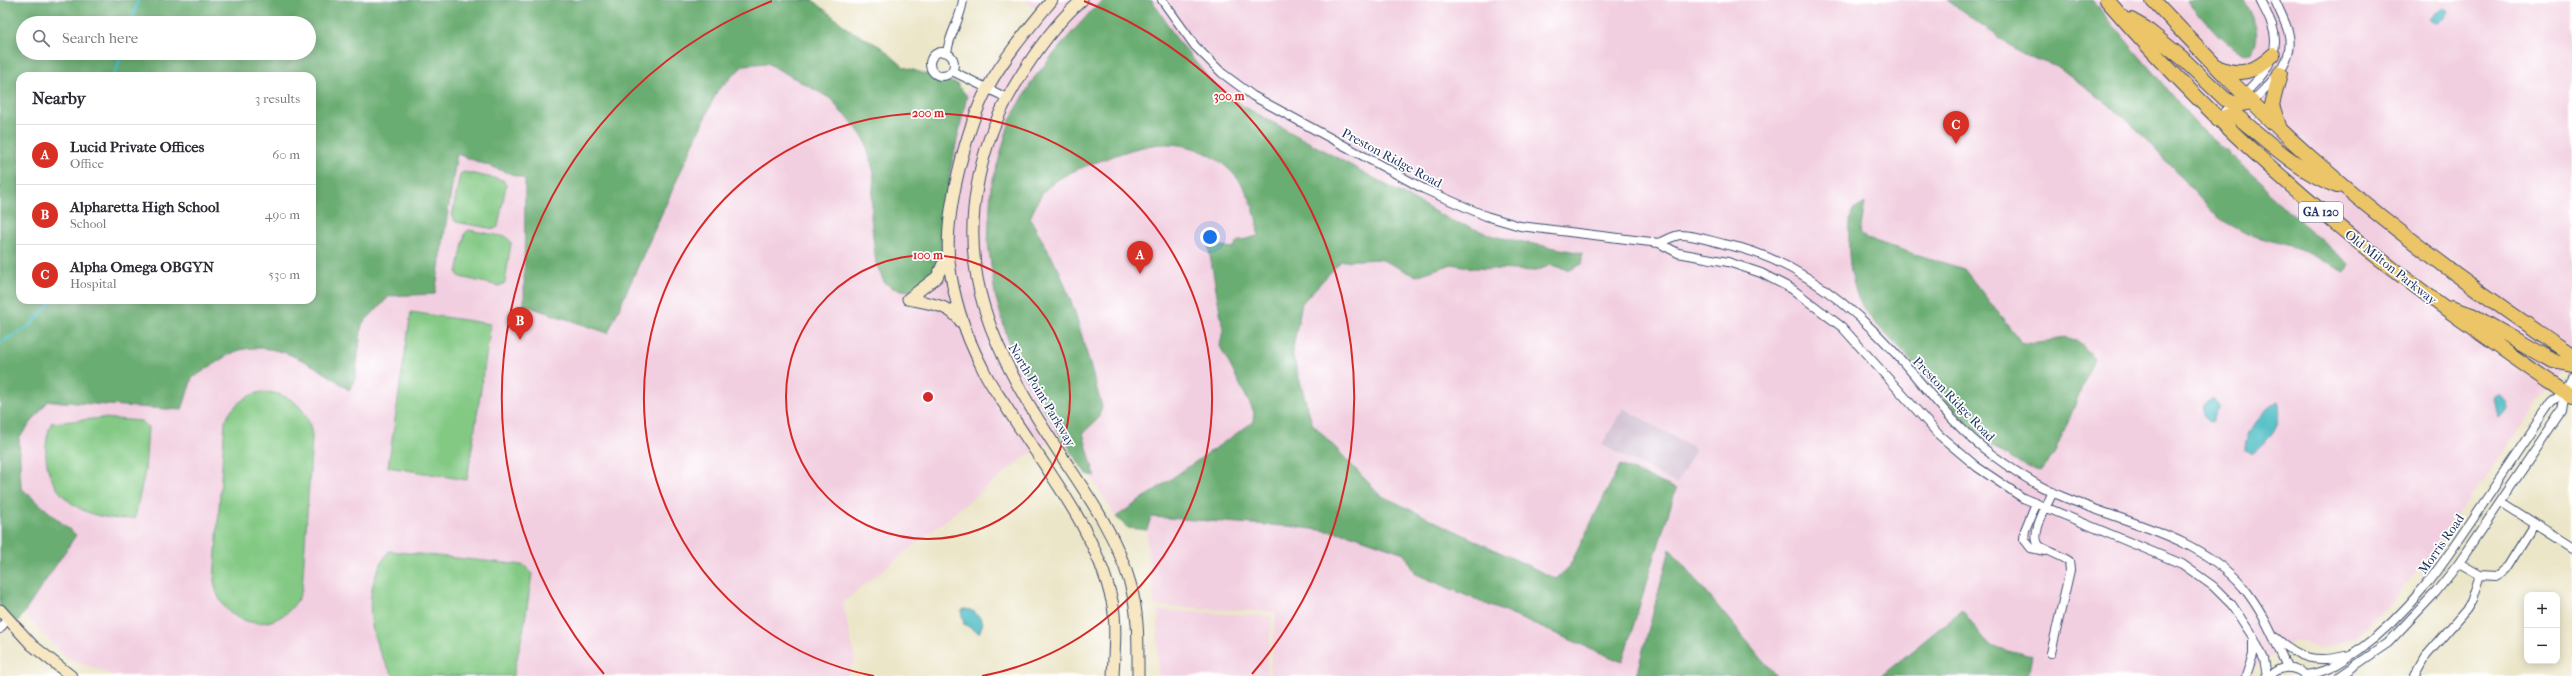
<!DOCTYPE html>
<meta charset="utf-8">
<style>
body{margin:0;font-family:"IM FELL French Canon",serif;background:#f2f2f3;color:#2b2b33}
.controls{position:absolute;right:12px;bottom:12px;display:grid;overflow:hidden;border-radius:8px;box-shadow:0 2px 10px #0003}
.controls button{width:36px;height:36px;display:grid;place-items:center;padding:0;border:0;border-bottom:1px solid #e1e1e2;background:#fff;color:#2b2b33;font:20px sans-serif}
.you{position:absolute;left:1210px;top:237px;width:14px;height:14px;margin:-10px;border:3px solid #fff;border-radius:50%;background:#1a73e8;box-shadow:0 0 0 6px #1a73e833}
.badge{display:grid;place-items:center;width:26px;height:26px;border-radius:50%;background:#d93025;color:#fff;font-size:13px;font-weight:700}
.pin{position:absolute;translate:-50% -33px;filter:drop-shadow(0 1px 2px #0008)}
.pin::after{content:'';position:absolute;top:21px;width:14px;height:12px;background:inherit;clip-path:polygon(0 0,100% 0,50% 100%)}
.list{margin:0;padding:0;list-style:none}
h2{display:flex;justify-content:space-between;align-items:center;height:52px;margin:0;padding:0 16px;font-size:17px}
h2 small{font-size:13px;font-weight:400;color:#7c7c81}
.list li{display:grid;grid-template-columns:26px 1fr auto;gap:12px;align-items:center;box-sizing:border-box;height:60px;padding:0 16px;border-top:1px solid #e1e1e2}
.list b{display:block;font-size:15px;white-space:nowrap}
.list p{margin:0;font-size:13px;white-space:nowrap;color:#7c7c81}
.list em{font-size:13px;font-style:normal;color:#7c7c81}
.icon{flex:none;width:22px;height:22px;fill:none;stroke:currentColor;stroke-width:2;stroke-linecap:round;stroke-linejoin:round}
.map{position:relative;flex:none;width:2572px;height:676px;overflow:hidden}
.search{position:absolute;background:#fff;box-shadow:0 2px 10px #0003;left:16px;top:16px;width:300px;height:44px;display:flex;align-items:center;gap:10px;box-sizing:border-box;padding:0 14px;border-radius:22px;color:#7c7c81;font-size:15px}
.panel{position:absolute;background:#fff;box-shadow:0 2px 10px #0003;left:16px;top:72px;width:300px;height:232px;border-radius:12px}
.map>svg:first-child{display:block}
.built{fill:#f2cfe0}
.industrial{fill:#cfbdcf}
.green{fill:#83c984;stroke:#4f7c71}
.forest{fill:#6aad72;stroke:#426e68;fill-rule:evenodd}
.water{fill:#4fbec5;stroke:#357692}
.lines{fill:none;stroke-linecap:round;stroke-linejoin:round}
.stream{stroke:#4fbec5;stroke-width:3}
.street-casing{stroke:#3a4a6e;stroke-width:10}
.secondary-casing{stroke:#3a4a6e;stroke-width:13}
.highway-casing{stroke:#3a4a6e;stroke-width:16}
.street{stroke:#fff;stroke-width:8}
.secondary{stroke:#f7e8c3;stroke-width:11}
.highway{stroke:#ecc569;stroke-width:14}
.ring{fill:none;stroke:#d62828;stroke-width:2}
.labels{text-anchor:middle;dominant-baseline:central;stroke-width:3.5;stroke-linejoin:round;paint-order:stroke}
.shield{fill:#fff;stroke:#5f6d8e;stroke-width:1}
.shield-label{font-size:12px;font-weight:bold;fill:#1b2f5e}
.street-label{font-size:13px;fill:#1b2f5e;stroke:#fff}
.centre{fill:#d62828;stroke:#fff;stroke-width:2}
.ring-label{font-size:12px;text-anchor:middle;font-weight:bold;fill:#d62828;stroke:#fff;stroke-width:3.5;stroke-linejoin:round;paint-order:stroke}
</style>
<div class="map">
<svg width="2572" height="676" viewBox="0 0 2572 676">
<rect width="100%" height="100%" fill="#fff"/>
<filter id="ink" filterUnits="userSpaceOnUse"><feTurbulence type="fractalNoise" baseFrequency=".025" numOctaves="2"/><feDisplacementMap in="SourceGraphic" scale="8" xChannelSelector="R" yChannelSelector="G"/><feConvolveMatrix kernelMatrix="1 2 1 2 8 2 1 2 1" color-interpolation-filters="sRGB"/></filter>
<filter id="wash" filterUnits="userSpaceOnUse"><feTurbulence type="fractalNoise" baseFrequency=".012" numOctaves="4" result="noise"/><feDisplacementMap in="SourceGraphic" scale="16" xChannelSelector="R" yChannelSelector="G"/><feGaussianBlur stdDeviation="0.9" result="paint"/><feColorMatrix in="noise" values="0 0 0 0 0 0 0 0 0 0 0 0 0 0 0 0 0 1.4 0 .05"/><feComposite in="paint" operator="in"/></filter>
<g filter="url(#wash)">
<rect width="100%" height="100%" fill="#ece6c9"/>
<!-- built -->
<path class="built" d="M 1026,0 L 2572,0 L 2572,358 L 2397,597 L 2355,637 L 2321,649 L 2294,640 L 2241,676 L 1269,676 L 1276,612 L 1155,606 L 1147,545 L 1147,530 L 1151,517 L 1298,527 L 1349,534 L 1405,553 L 1416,574 L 1622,662 L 1676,489 L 1620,465 L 1569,567 L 1557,580 L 1380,495 L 1312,423 L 1292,353 L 1302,303 L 1341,261 L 1380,259 L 1416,276 L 1452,264 L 1473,268 L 1508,270 L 1536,271 L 1551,265 L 1570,270 L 1582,253 L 1497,237 L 1450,220 L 1327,154 L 1274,231 L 1238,241 L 1233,248 L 1208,244 L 1223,329 L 1220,346 L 1254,412 L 1253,422 L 1116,517 L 1063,433 L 1022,459 L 843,602 L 855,661 L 846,676 L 115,676 L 66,657 L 0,589 L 10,415 L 312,300 L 312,279 L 621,10 L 961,97 L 1016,41 L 1039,12 Z
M 1158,610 L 1272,616 L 1266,676 L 1158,676 Z"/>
<!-- industrial -->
<path class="industrial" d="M 1623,408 L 1696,449 L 1677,484 L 1602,445 Z"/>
<!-- green -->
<path class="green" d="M 464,172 L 503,180 L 506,185 L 498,227 L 494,229 L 456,222 L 452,217 L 460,174 Z
M 469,230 L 507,237 L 511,243 L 505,283 L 499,286 L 460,277 L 457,273 L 465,233 Z
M 411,312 L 491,324 L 467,480 L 388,467 Z
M 262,392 C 290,392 310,409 312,437 L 302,590 C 285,638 221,632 214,581 L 225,421 C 233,405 245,395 262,392 Z
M 102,418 L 142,421 L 148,428 L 145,471 L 135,518 C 76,525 30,483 51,423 Z
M 389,551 L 524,565 L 532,574 L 524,627 L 513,676 L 394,676 C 367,641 360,588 389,551 Z"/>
<!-- forest -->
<path class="forest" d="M 0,0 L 813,0 L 848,29 L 881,47 L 904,67 L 957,84 L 967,96 L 950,172 L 943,254 L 936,275 L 920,288 L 907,291 L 892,288 L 884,282 L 876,264 L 871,217 L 874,173 L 865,140 L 852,122 L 840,111 L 833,100 L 767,63 L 744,65 L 717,91 L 608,333 L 524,305 L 525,179 L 457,154 L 435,294 L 390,296 L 362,324 L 355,380 L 349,390 C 320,368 278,340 240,350 C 226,354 205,371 192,378 L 182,410 L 48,401 L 19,438 L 21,488 L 76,535 L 18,622 L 0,612 ZM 23,23 L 309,23 L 309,53 L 23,53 ZM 20,76 L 312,76 L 312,300 L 20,300 Z
M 1105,0 L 1152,0 L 1176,38 L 1214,85 L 1243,106 L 1450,220 L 1497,237 L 1582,253 L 1582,264 L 1570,270 L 1551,265 L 1536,271 L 1473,268 L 1452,264 L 1416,276 L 1380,259 L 1341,261 L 1302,303 L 1292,353 L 1312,423 L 1380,495 L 1556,579 L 1569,567 L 1620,465 L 1676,489 L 1622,662 L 1416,574 L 1404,553 L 1349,534 L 1298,527 L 1151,517 L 1147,530 L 1128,528 L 1116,517 L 1253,422 L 1254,412 L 1220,346 L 1223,329 L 1208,244 L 1233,248 L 1238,241 L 1258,236 C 1257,184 1215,142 1162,144 C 1142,145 1118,154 1100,161 C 1082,167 1058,176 1044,191 C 1038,199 1034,210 1030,218 L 1060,272 L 1076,315 L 1102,407 L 1098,419 L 1083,433 L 1095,476 L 1086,474 L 1043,407 L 1012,354 L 995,295 L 988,243 L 991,187 L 1010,120 L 1034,78 L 1067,38 L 1093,9 Z
M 1947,0 L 2092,0 L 2199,127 L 2264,184 L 2269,194 L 2349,264 L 2345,272 L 2300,249 L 2247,234 L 2218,218 L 2129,121 L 2060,68 L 2024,55 Z
M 2187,0 L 2244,0 C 2252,19 2264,33 2251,53 C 2229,55 2202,15 2187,0 Z
M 1865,203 L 1860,233 L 1867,239 L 1964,269 L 2021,342 C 2056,350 2061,318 2094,358 L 2054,455 L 2041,471 C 1991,461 1934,386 1900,349 C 1889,337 1866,316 1859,300 C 1848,273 1846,239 1852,211 Z
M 1670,549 L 1776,676 L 1636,676 Z
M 1962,610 L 1990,646 L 2032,656 L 2028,676 L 1881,676 Z"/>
<!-- water -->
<path class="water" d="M 2445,7 L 2449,11 L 2445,19 L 2437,23 L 2430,21 L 2429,19 L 2434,13 Z
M 2496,395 L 2500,395 L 2506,402 L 2507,409 L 2498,417 L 2494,398 Z
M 2211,399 L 2214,399 L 2219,406 L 2211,421 L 2207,420 L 2204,415 L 2205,405 Z
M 2278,401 C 2285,421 2269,441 2253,453 L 2245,450 C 2245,431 2262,410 2278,401 Z
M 964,609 C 973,609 979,615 983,623 L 979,633 L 964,624 L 961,611 Z"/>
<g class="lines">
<!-- stream -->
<path class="stream" d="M 131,23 L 138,0
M 114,76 L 122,53
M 0,343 L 30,326 L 53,300"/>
</g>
</g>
<g filter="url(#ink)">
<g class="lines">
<!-- street casing -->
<g class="street-casing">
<path id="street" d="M 1162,0 L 1195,46 L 1222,73 L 1253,96 L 1424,189 L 1486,216 L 1520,226 L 1659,243 L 1678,253 L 1728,262 L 1761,273 L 1792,289 L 1842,327 L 1939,435 L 1977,467 L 2023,498 L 2182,564 L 2213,586 L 2232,605 L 2253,637 L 2264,659 L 2267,676
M930 64a12 12 0 1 1 24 0a12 12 0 1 1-24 0Z
M 947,53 C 949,34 961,19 963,0
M 952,71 L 1007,98
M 2250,104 C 2269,83 2297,64 2288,31 C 2285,21 2279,10 2275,0
M 2220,117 C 2244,92 2287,65 2272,25 C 2269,17 2264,8 2260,0
M 1659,243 C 1665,241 1674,235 1681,235 C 1694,235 1711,241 1724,244 C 1784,256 1833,291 1876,333 C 1916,372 1946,421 1991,454 C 2010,468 2031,482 2052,492 C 2116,522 2194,531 2243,587 C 2263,611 2274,639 2287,667
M 2501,502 L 2572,547
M 2036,503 L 2025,530 L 2024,539 L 2031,548 L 2045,551
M 2459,563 L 2480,575 L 2496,576 L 2508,566 L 2534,524
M 0,629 L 7,619
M 2276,638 C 2300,659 2315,663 2345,656
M 2051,653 L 2070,570 L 2069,561 C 2060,555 2050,552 2041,547 C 2027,538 2048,503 2053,492
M 2305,675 C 2326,673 2342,662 2359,650 C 2414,610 2448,556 2485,501 C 2507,468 2529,435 2551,403 L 2565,391 L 2572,378
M 2246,676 L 2253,655 L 2253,640
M 2270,676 C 2280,665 2295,665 2306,676
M 2340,676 L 2388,643 L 2436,592 L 2459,563 L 2562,411 L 2565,391
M 2415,676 L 2426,656 L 2466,610 L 2471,602 L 2480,575"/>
</g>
<!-- secondary casing -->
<g class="secondary-casing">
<path id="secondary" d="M 1052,0 C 1029,28 1006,55 988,87 C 966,128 944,214 949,261 C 953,297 965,334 982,367 C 988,381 997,393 1005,405 C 1045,469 1095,527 1112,601 C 1117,622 1114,654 1113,676
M 1082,0 C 1046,31 1002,98 988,143 C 947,269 995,355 1063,458 C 1089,497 1117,537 1130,583 C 1139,614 1138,644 1138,676
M 908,299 C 927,303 950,304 961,322
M 908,299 L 937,277 L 947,255
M 0,610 L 32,645 L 71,676"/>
</g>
<!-- highway casing -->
<g class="highway-casing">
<path id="highway" d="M 2107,0 C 2214,125 2338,233 2473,328 C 2505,351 2538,375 2572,396
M 2153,0 C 2203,53 2254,107 2309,156 C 2391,229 2480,294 2572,355
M 2131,20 L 2145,28 L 2181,57 L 2225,99 L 2237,105 L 2252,102
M 2219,68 C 2241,77 2256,71 2273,55
M 2218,119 L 2228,116 L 2238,117 C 2268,142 2300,172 2337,186
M 2279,126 L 2272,105 L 2280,73
M 2452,308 L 2472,315 L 2553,361 L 2572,365"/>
</g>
<!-- street -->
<use href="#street" class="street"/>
<!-- secondary -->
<use href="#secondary" class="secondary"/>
<!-- highway -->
<use href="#highway" class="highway"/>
</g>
</g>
<!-- distance rings -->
<g class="ring">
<circle cx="928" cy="397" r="142"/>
<path d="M874 676A284 284 0 1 1 982 676"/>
<path d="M604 674A426 426 0 0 1 772 1M1084 1A426 426 0 0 1 1252 674"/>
</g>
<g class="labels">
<!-- shield labels -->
<rect class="shield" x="2299" y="202" width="44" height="20" rx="3"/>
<g class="shield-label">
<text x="2321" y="212">GA 120</text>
</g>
<!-- street labels -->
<g class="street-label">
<text transform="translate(1392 158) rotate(28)">Preston Ridge Road</text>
<text transform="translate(2391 267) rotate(38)">Old Milton Parkway</text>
<text transform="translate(1042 395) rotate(59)">North Point Parkway</text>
<text transform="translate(1954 399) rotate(46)">Preston Ridge Road</text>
<text transform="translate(2441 544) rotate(-55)">Morris Road</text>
</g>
</g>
<circle cx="928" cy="397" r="6" class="centre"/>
<g class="ring-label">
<text x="1229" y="100">300 m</text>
<text x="928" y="117">200 m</text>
<text x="928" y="259">100 m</text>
</g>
</svg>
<div class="controls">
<button>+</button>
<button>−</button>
</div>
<div class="you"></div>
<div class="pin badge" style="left:1140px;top:274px">A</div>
<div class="pin badge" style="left:520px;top:340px">B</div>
<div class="pin badge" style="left:1956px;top:144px">C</div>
<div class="search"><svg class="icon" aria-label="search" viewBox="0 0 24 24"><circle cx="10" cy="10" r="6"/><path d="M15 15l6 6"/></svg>Search here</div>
<section class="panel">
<h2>Nearby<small>3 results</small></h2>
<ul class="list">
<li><span class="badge">A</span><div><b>Lucid Private Offices</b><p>Office</p></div><em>60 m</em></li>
<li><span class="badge">B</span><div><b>Alpharetta High School</b><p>School</p></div><em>490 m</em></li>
<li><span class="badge">C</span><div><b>Alpha Omega OBGYN</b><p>Hospital</p></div><em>530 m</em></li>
</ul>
</section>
</div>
